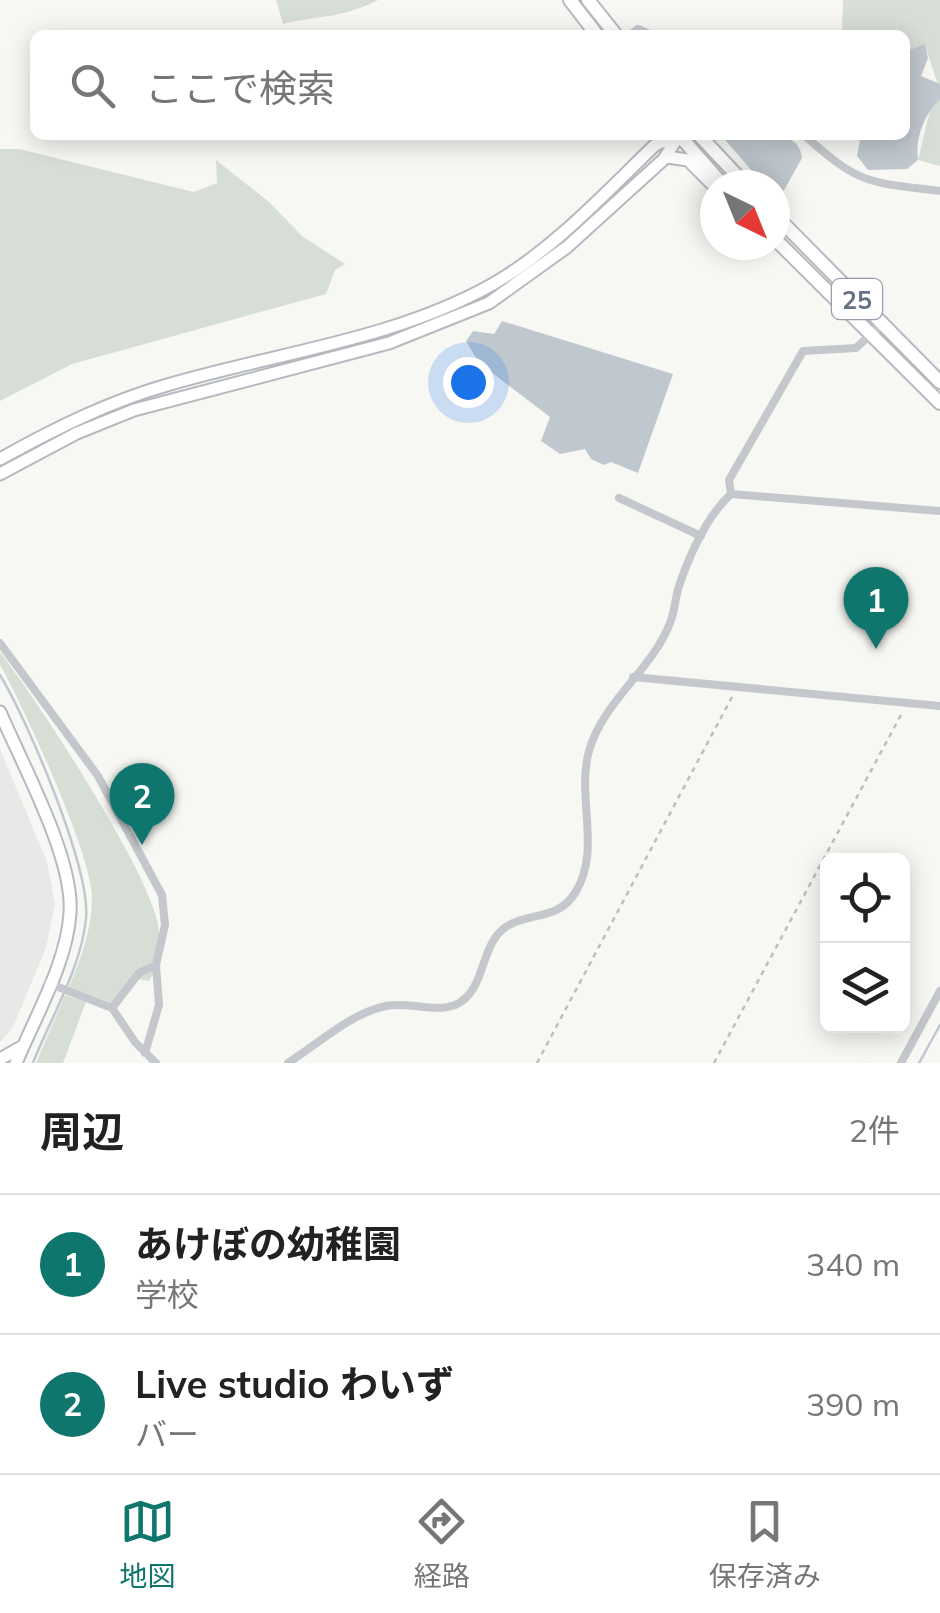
<!DOCTYPE html>
<html lang="ja">
<meta charset="utf-8">
<style>
body{margin:0;font-family:Mulish,"Noto Sans JP",sans-serif;background:#f2f2f2;color:#222}
.controls{position:absolute;right:30px;bottom:30px;display:grid;overflow:hidden;border-radius:15px;box-shadow:0 5px 25px #0003}
.controls button{width:90px;height:90px;display:grid;place-items:center;padding:0;border:0;border-bottom:2px solid #e0e0e0;background:#fff;color:#222;font:50px sans-serif}
.compass{position:absolute;left:700px;top:170px;width:90px;height:90px;border-radius:50%;background:#fff;box-shadow:0 5px 25px #0003;rotate:137deg}
.you{position:absolute;left:468px;top:382px;width:35px;height:35px;margin:-25px;border:8px solid #fff;border-radius:50%;background:#1a73e8;box-shadow:0 0 0 15px #1a73e833}
.badge{display:grid;place-items:center;width:65px;height:65px;border-radius:50%;background:#0f766e;color:#fff;font-size:32px;font-weight:700}
.pin{position:absolute;translate:-50% -82px;filter:drop-shadow(0 2px 5px #0008)}
.pin::after{content:'';position:absolute;top:52px;width:35px;height:30px;background:inherit;clip-path:polygon(0 0,100% 0,50% 100%)}
.list{margin:0;padding:0;list-style:none}
h2{display:flex;justify-content:space-between;align-items:center;height:130px;margin:0;padding:0 40px;font-size:42px}
h2 small{font-size:32px;font-weight:400;color:#767676}
.list li{display:grid;grid-template-columns:65px 1fr auto;gap:30px;align-items:center;box-sizing:border-box;height:140px;padding:0 40px;border-top:2px solid #e0e0e0}
.list b{display:block;font-size:38px;white-space:nowrap}
.list p{margin:0;font-size:32px;white-space:nowrap;color:#767676}
.list em{font-size:32px;font-style:normal;color:#767676}
.icon{flex:none;width:55px;height:55px;fill:none;stroke:currentColor;stroke-width:2;stroke-linecap:round;stroke-linejoin:round}
.map{position:relative;flex:none;width:940px;height:1063px;overflow:hidden}
.search{position:absolute;background:#fff;box-shadow:0 5px 25px #0003;left:30px;right:30px;top:30px;height:110px;display:flex;align-items:center;gap:25px;box-sizing:border-box;padding:0 35px;border-radius:15px;color:#767676;font-size:38px}
.sheet{height:410px;background:#fff}
nav{display:flex;justify-content:space-around;align-items:center;box-sizing:border-box;height:140px;border-top:2px solid #e0e0e0;background:#fff;font-size:28px;color:#767676}
nav a{display:grid;justify-items:center;gap:5px}
nav .on{color:#0f766e}
.map>svg:first-child{display:block}
.built{fill:#e7e8e7}
.green{fill:#d7ded5}
.water{fill:#c0c8cf}
.lines{fill:none;stroke-linecap:round;stroke-linejoin:round}
.stream{stroke:#c0c8cf;stroke-width:2.5}
.secondary-casing{stroke:#b6bac0;stroke-width:15}
.primary-casing{stroke:#b7babf;stroke-width:16}
.path{stroke:#bcbec1;stroke-width:2.5;stroke-dasharray:5 5;stroke-linecap:butt}
.street{stroke:#c4c7cb;stroke-width:8}
.secondary{stroke:#fff;stroke-width:11}
.primary{stroke:#fff;stroke-width:12}
.labels{text-anchor:middle;dominant-baseline:central;stroke-width:10;stroke-linejoin:round;paint-order:stroke}
.shield{fill:#fff;stroke:#949daa;stroke-width:2.5}
.shield-label{font-size:25px;font-weight:bold;fill:#667385}
</style>
<div class="map">
<svg width="940" height="1063" viewBox="0 0 940 1063">
<rect width="100%" height="100%" fill="#f7f7f4"/>
<!-- built -->
<path class="built" d="M 0,749 L 47,862 L 55,904 L 46,948 L 12,1029 L 0,1042 Z"/>
<!-- green -->
<path class="green" d="M 276,0 L 378,0 C 347,17 317,16 283,24 Z
M 843,0 L 940,0 L 940,166 L 918,160 L 937,82 L 925,45 L 905,69 L 905,35 L 842,35 Z
M 0,149 L 19,149 L 194,192 L 217,183 L 216,160 L 269,202 L 302,236 L 345,264 L 335,270 L 326,294 L 72,364 L 0,401 Z
M 0,652 C 36,699 154,877 159,930 C 161,948 159,966 149,981 L 132,978 L 111,1003 L 69,987 C 81,958 92,929 92,897 C 92,855 23,705 0,665 Z
M 65,995 L 86,1002 L 63,1063 L 36,1063 Z"/>
<!-- water -->
<path class="water" d="M 925,44 L 928,58 L 921,76 L 940,84 L 940,99 C 924,115 915,137 918,160 L 907,169 L 868,170 L 857,156 L 861,135 L 905,135 L 905,52 Z
M 721,135 C 745,135 799,124 802,158 L 778,201 L 775,185 L 764,185 Z
M 502,321 L 673,374 L 638,473 L 611,462 L 604,465 L 591,459 L 585,449 L 560,454 L 541,441 L 550,417 L 479,363 L 466,341 L 473,331 L 494,334 Z"/>
<g class="lines">
<!-- stream -->
<path class="stream" d="M 0,675 C 28,721 91,869 86,919 C 81,968 51,1017 33,1063
M 919,1063 L 940,1025"/>
<!-- secondary casing -->
<g class="secondary-casing">
<path id="secondary" d="M 667,157 L 688,160 L 715,187
M 0,459 C 54,429 108,402 167,385 C 275,353 394,340 493,284 C 554,249 605,193 655,145 L 678,135
M 0,474 L 77,433 L 134,410 L 389,343 L 489,303 L 567,247 L 664,159 L 679,135
M 0,712 C 22,764 74,858 70,913 C 67,963 35,1017 16,1063
M 0,1059 L 23,1046"/>
</g>
<!-- primary casing -->
<g class="primary-casing">
<path id="primary" d="M 570,0 L 597,35
M 588,0 L 616,35
M 679,135 L 723,185
M 699,135 L 746,185
M 775,215 L 940,382
M 775,239 L 940,403"/>
</g>
<!-- path -->
<path class="path" d="M 537,1063 L 732,697
M 714,1063 L 902,713"/>
<!-- street -->
<path class="street" d="M 630,35 L 638,29 L 651,35
M 804,135 C 860,185 867,182 940,191
M 731,494 L 729,480 L 803,351 L 856,348 L 882,324
M 619,498 L 701,536
M 0,643 L 98,776 L 162,895 L 165,925 L 156,965 L 159,1005 L 145,1053
M 633,677 L 940,706
M 48,983 L 112,1008 L 135,1042 L 156,1063
M 112,1008 L 139,973 L 156,965
M 288,1063 C 318,1044 351,1013 386,1006 C 407,1001 434,1013 455,1005 C 488,991 478,942 509,925 C 532,912 558,920 575,893 C 602,851 576,797 589,751 C 603,701 652,670 670,623 C 675,611 675,598 679,586 C 690,554 706,517 731,494 L 940,511
M 901,1063 L 940,991"/>
<!-- secondary -->
<use href="#secondary" class="secondary"/>
<!-- primary -->
<use href="#primary" class="primary"/>
</g>
<g class="labels">
<!-- shield labels -->
<rect class="shield" x="832" y="279" width="50" height="40" rx="8"/>
<g class="shield-label">
<text x="857" y="299">25</text>
</g>
</g>
</svg>
<div class="controls">
<button><svg class="icon" aria-label="locate" viewBox="0 0 24 24"><circle cx="12" cy="12" r="6"/><path d="M12 2v4M12 18v4M2 12h4M18 12h4"/></svg></button>
<button><svg class="icon" aria-label="layers" viewBox="0 0 24 24"><path d="M12 4l9 5-9 5-9-5zM3 14l9 5 9-5"/></svg></button>
</div>
<svg class="compass" viewBox="-18 -18 36 36"><path d="M0-13l5 13h-10z" fill="#e53935"/><path d="M0 13l5-13h-10z" fill="#767676"/></svg>
<div class="you"></div>
<div class="pin badge" style="left:876px;top:649px">1</div>
<div class="pin badge" style="left:142px;top:845px">2</div>
<div class="search"><svg class="icon" aria-label="search" viewBox="0 0 24 24"><circle cx="10" cy="10" r="6"/><path d="M15 15l6 6"/></svg>ここで検索</div>
</div>
<section class="sheet">
<h2>周辺<small>2件</small></h2>
<ul class="list">
<li><span class="badge">1</span><div><b>あけぼの幼稚園</b><p>学校</p></div><em>340 m</em></li>
<li><span class="badge">2</span><div><b>Live studio わいず</b><p>バー</p></div><em>390 m</em></li>
</ul>
</section>
<nav>
<a class="on"><svg class="icon" aria-label="map" viewBox="0 0 24 24"><path d="M3 6l6-2 6 2 6-2v14l-6 2-6-2-6 2zM9 4v14M15 6v14"/></svg>地図</a>
<a><svg class="icon" aria-label="directions" viewBox="0 0 24 24"><path d="M12 3l9 9-9 9-9-9zM9 14v-3h6M13 9l2 2-2 2"/></svg>経路</a>
<a><svg class="icon" aria-label="saved" viewBox="0 0 24 24"><path d="M7 4h10v16l-5-4-5 4z"/></svg>保存済み</a>
</nav>
